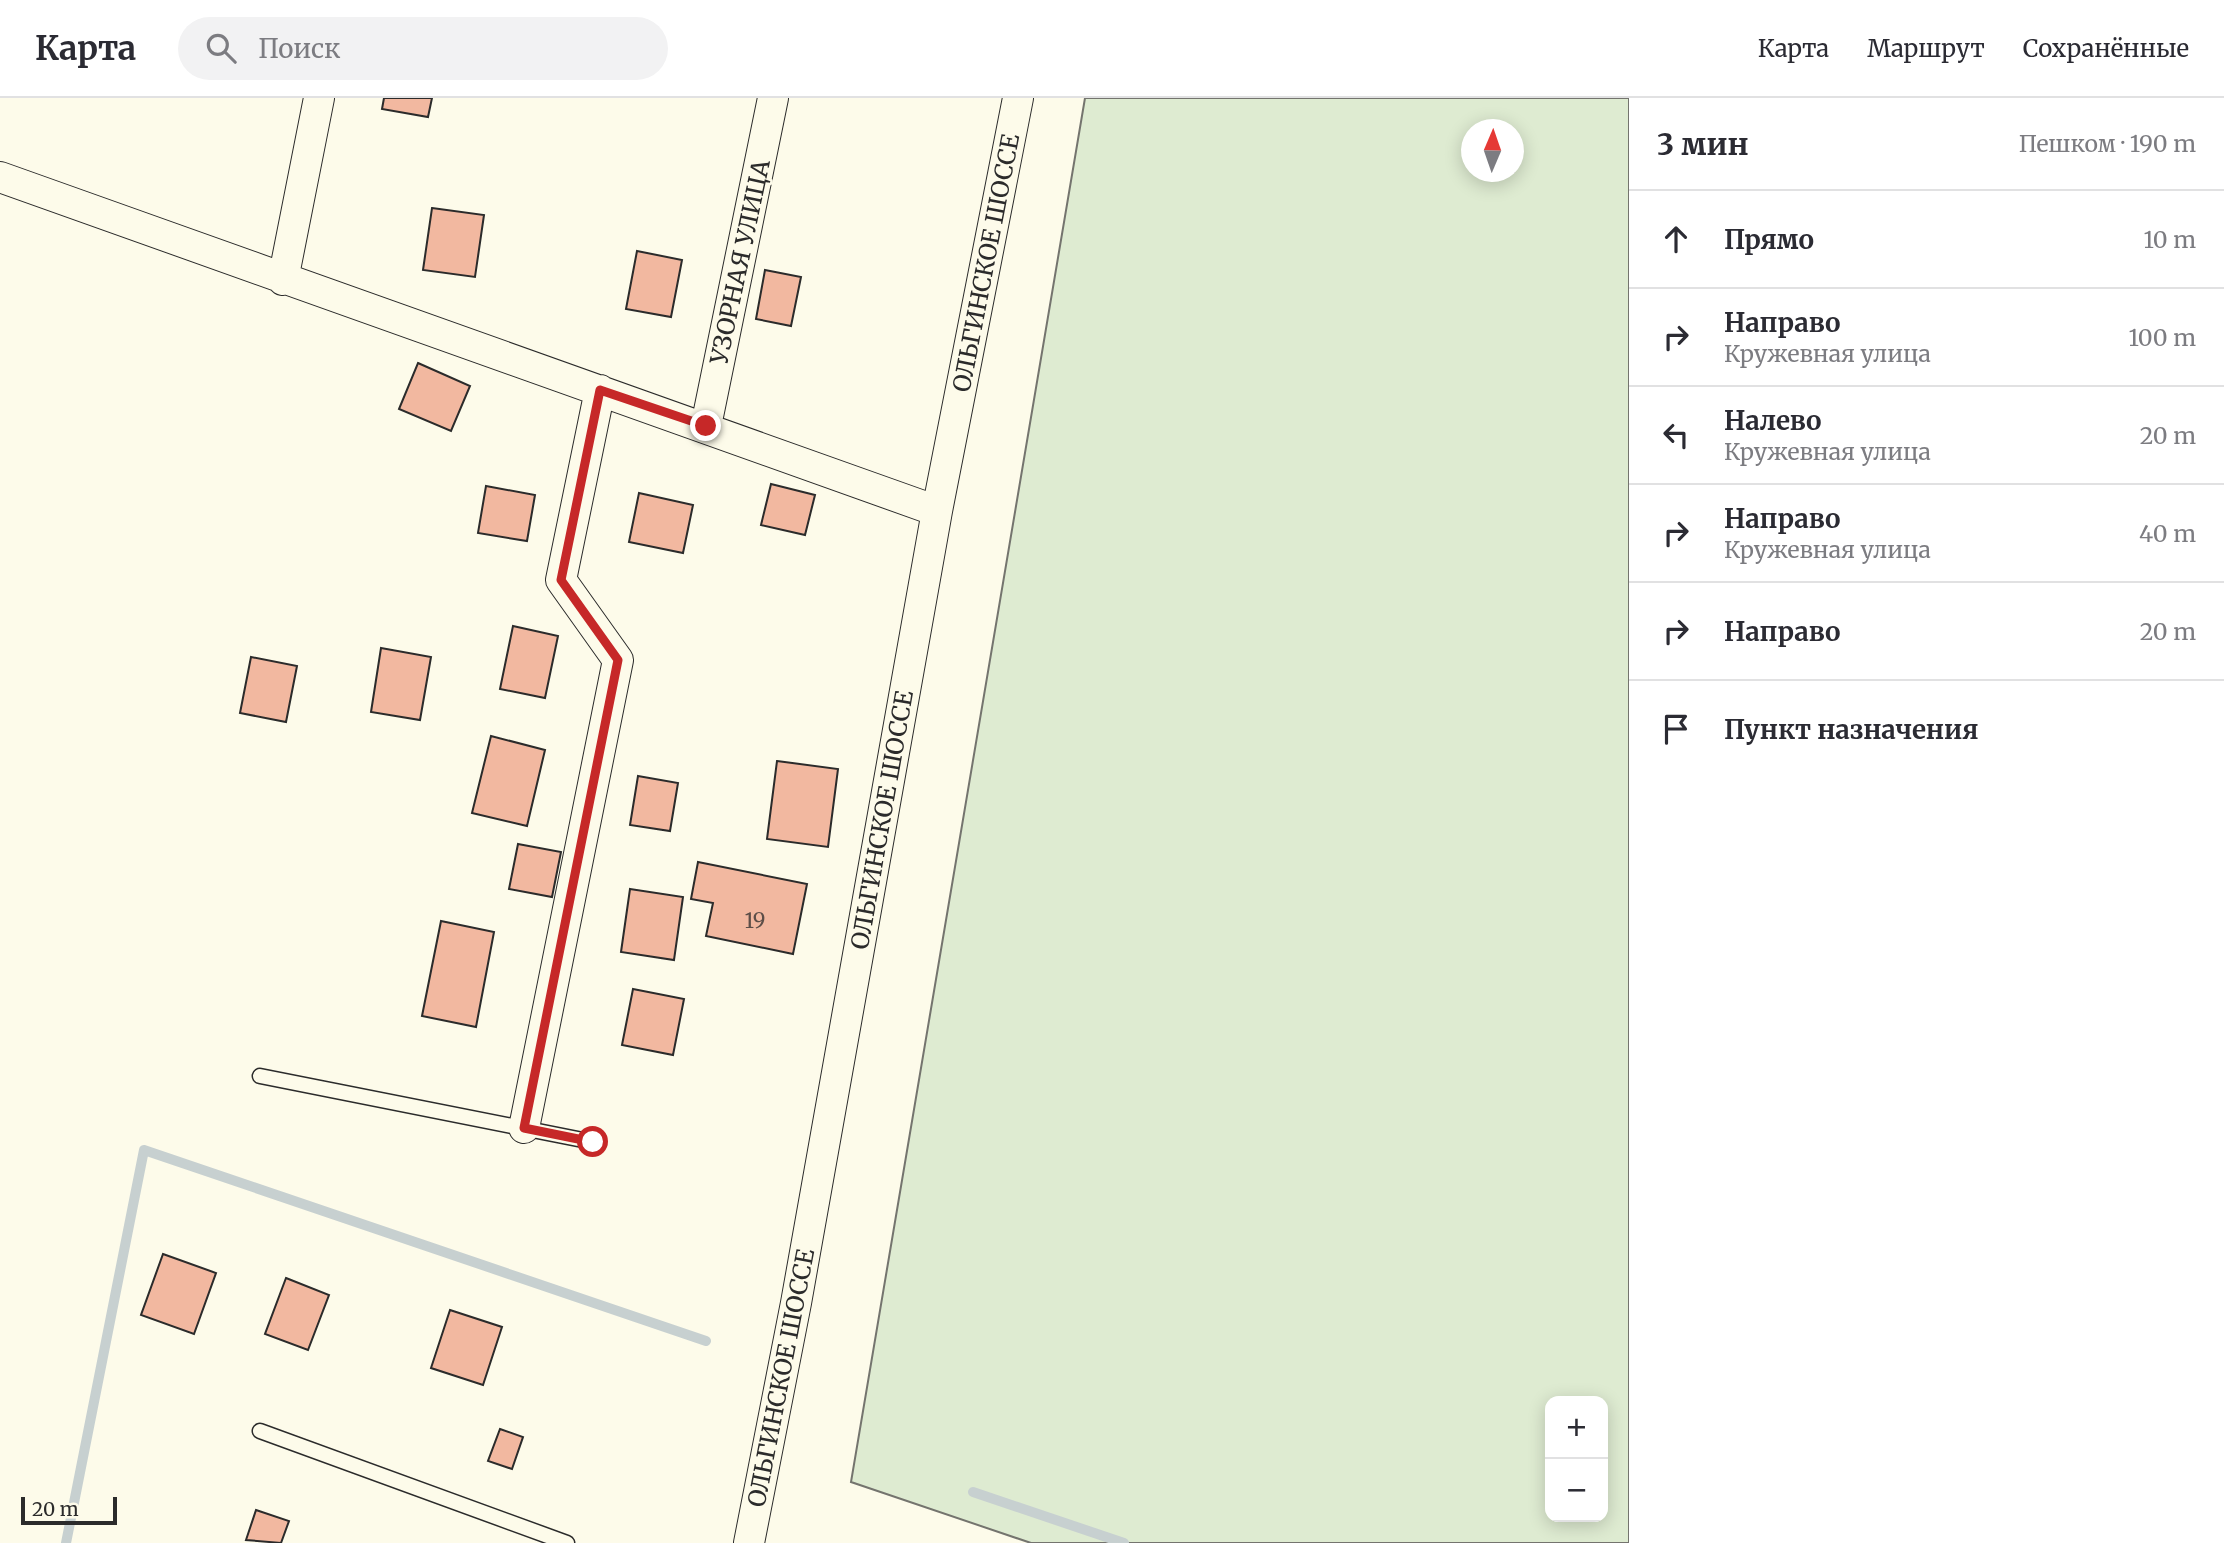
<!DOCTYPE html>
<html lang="ru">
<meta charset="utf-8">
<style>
body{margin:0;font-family:Merriweather,serif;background:#f2f2f3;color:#2b2b33}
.controls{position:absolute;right:21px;bottom:21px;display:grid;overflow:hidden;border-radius:14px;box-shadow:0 4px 18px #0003}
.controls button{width:63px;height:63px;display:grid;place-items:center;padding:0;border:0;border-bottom:2px solid #e1e1e2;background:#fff;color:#2b2b33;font:35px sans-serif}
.compass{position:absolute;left:1461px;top:21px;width:63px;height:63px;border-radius:50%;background:#fff;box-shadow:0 4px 18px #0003;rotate:2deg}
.scale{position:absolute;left:21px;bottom:18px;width:96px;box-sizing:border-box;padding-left:7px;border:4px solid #2b2b2b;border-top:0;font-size:19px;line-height:24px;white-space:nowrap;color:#2b2b2b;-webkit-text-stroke:5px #fdfbea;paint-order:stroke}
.stop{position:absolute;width:21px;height:21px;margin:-16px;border:5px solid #c62828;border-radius:50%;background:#fff}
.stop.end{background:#c62828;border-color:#fff;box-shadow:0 2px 7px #0008}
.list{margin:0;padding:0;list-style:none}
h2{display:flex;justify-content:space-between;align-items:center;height:91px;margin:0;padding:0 28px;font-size:30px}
h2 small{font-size:23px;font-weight:400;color:#7c7c81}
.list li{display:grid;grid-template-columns:46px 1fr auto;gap:21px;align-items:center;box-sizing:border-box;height:98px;padding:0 28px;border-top:2px solid #e1e1e2}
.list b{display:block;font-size:26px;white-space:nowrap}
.list p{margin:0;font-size:23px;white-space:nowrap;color:#7c7c81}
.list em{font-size:23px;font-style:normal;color:#7c7c81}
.icon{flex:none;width:38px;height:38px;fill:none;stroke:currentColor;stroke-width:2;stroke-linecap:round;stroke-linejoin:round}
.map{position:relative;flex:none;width:1629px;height:1445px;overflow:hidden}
header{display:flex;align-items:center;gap:42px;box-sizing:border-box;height:98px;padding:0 35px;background:#fff;border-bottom:2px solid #e1e1e2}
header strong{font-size:33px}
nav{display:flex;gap:38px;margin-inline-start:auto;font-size:24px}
.search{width:490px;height:63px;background:#f2f2f3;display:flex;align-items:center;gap:18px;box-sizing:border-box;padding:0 24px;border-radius:38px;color:#7c7c81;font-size:26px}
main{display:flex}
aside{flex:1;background:#fff}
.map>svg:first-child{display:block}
.green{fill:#deebd1;stroke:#74746e;stroke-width:2;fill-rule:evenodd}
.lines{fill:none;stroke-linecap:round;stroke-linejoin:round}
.stream{stroke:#c7d0d0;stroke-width:10}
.building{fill:#f2b8a0;stroke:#2b2b2b;stroke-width:2}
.service-casing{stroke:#2b2b2b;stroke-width:17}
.minor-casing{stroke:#2b2b2b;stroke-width:32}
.service{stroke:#fdfbea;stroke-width:14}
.minor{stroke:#fdfbea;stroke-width:30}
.route{stroke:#c62828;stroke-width:9}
.labels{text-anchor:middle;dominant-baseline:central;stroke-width:5;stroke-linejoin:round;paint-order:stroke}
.number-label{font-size:21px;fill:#5d4e48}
.street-label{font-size:24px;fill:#2b2b2b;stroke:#fdfbea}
</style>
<header>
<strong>Карта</strong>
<div class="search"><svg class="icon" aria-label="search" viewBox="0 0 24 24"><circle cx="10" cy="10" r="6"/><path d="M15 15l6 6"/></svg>Поиск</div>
<nav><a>Карта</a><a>Маршрут</a><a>Сохранённые</a></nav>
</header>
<main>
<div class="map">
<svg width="1629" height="1445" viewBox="0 0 1629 1445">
<rect width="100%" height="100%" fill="#fdfbea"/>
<!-- green -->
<path class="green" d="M 1085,0 L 1629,0 L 1629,1445 L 1031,1445 L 851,1384 ZM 1472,32 L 1514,32 L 1514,74 L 1472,74 ZM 1550,1303 L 1603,1303 L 1603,1419 L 1550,1419 Z"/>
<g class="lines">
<!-- stream -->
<path class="stream" d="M 973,1394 L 1124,1445
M 66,1445 L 144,1052 L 706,1243"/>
</g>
<!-- building -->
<path class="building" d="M 384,0 L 432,0 L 428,19 L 382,11 Z
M 432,110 L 484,117 L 475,179 L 423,172 Z
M 637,153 L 682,162 L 671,219 L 626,211 Z
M 765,172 L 801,179 L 791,228 L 756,221 Z
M 418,265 L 470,288 L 451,333 L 399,311 Z
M 771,386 L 815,397 L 805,437 L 761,427 Z
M 486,388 L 535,397 L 527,443 L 478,435 Z
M 639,395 L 693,407 L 683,455 L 629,444 Z
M 513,528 L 558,538 L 545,600 L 500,591 Z
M 381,550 L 431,559 L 420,622 L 371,614 Z
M 251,559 L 297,568 L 286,624 L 240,615 Z
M 491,638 L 545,652 L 527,728 L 472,715 Z
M 777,663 L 838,671 L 828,749 L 767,741 Z
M 638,678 L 678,685 L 670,733 L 630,727 Z
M 518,746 L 561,754 L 552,799 L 509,791 Z
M 698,764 L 807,786 L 793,856 L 706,838 L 713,805 L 691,801 Z
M 630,791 L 683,799 L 674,862 L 621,854 Z
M 441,823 L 494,834 L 476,929 L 422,918 Z
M 633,891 L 684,901 L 673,957 L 622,947 Z
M 163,1156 L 216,1175 L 194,1236 L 141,1217 Z
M 286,1180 L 329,1197 L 308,1252 L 265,1236 Z
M 450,1212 L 502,1229 L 483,1287 L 431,1270 Z
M 500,1331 L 523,1339 L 512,1371 L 488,1363 Z
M 256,1412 L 289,1423 L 281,1445 L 246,1442 Z"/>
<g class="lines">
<!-- service casing -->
<g class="service-casing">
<path id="service" d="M 260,978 L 593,1044
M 260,1333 L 567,1445"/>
</g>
<!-- minor casing -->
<g class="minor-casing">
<path id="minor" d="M 0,79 L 937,413
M 283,182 L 319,0
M 706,328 L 773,0
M 524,1030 L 618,562 L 561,482 L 600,292
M 749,1445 L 796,1205 L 937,413 L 1018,0"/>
</g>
<!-- service -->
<use href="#service" class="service"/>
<!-- minor -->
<use href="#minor" class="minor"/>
</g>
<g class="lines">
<!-- route -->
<path class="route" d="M 593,1044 L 524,1030 L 618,562 L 561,482 L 600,292 L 706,328"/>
</g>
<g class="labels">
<!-- number labels -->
<g class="number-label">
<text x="755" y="822">19</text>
</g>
<!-- street labels -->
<g class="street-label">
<text transform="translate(740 164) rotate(-78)">УЗОРНАЯ УЛИЦА</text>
<text transform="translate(986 165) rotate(-79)">ОЛЬГИНСКОЕ ШОССЕ</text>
<text transform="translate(882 722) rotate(-80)">ОЛЬГИНСКОЕ ШОССЕ</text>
<text transform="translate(781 1280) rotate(-79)">ОЛЬГИНСКОЕ ШОССЕ</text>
</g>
</g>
</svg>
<div class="controls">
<button>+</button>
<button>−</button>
</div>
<svg class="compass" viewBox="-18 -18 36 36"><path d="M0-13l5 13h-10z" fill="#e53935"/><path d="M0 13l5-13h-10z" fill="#7c7c81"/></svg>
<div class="scale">20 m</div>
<div class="stop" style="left:593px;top:1044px"></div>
<div class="stop end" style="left:706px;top:328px"></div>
</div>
<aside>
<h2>3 мин<small>Пешком · 190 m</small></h2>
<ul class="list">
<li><svg class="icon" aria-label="ahead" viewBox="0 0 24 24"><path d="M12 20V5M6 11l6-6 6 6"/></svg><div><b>Прямо</b></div><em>10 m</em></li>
<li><svg class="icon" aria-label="right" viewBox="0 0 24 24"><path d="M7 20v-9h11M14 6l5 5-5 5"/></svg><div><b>Направо</b><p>Кружевная улица</p></div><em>100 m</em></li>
<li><svg class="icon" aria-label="left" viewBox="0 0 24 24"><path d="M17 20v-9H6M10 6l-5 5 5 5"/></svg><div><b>Налево</b><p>Кружевная улица</p></div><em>20 m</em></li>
<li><svg class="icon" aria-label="right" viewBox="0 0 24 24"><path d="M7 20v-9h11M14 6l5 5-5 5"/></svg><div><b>Направо</b><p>Кружевная улица</p></div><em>40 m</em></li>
<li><svg class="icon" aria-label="right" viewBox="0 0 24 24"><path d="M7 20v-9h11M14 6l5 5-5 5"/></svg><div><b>Направо</b></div><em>20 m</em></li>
<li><svg class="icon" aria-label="arrive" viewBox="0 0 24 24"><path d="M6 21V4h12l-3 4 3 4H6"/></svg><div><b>Пункт назначения</b></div></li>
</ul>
</aside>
</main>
